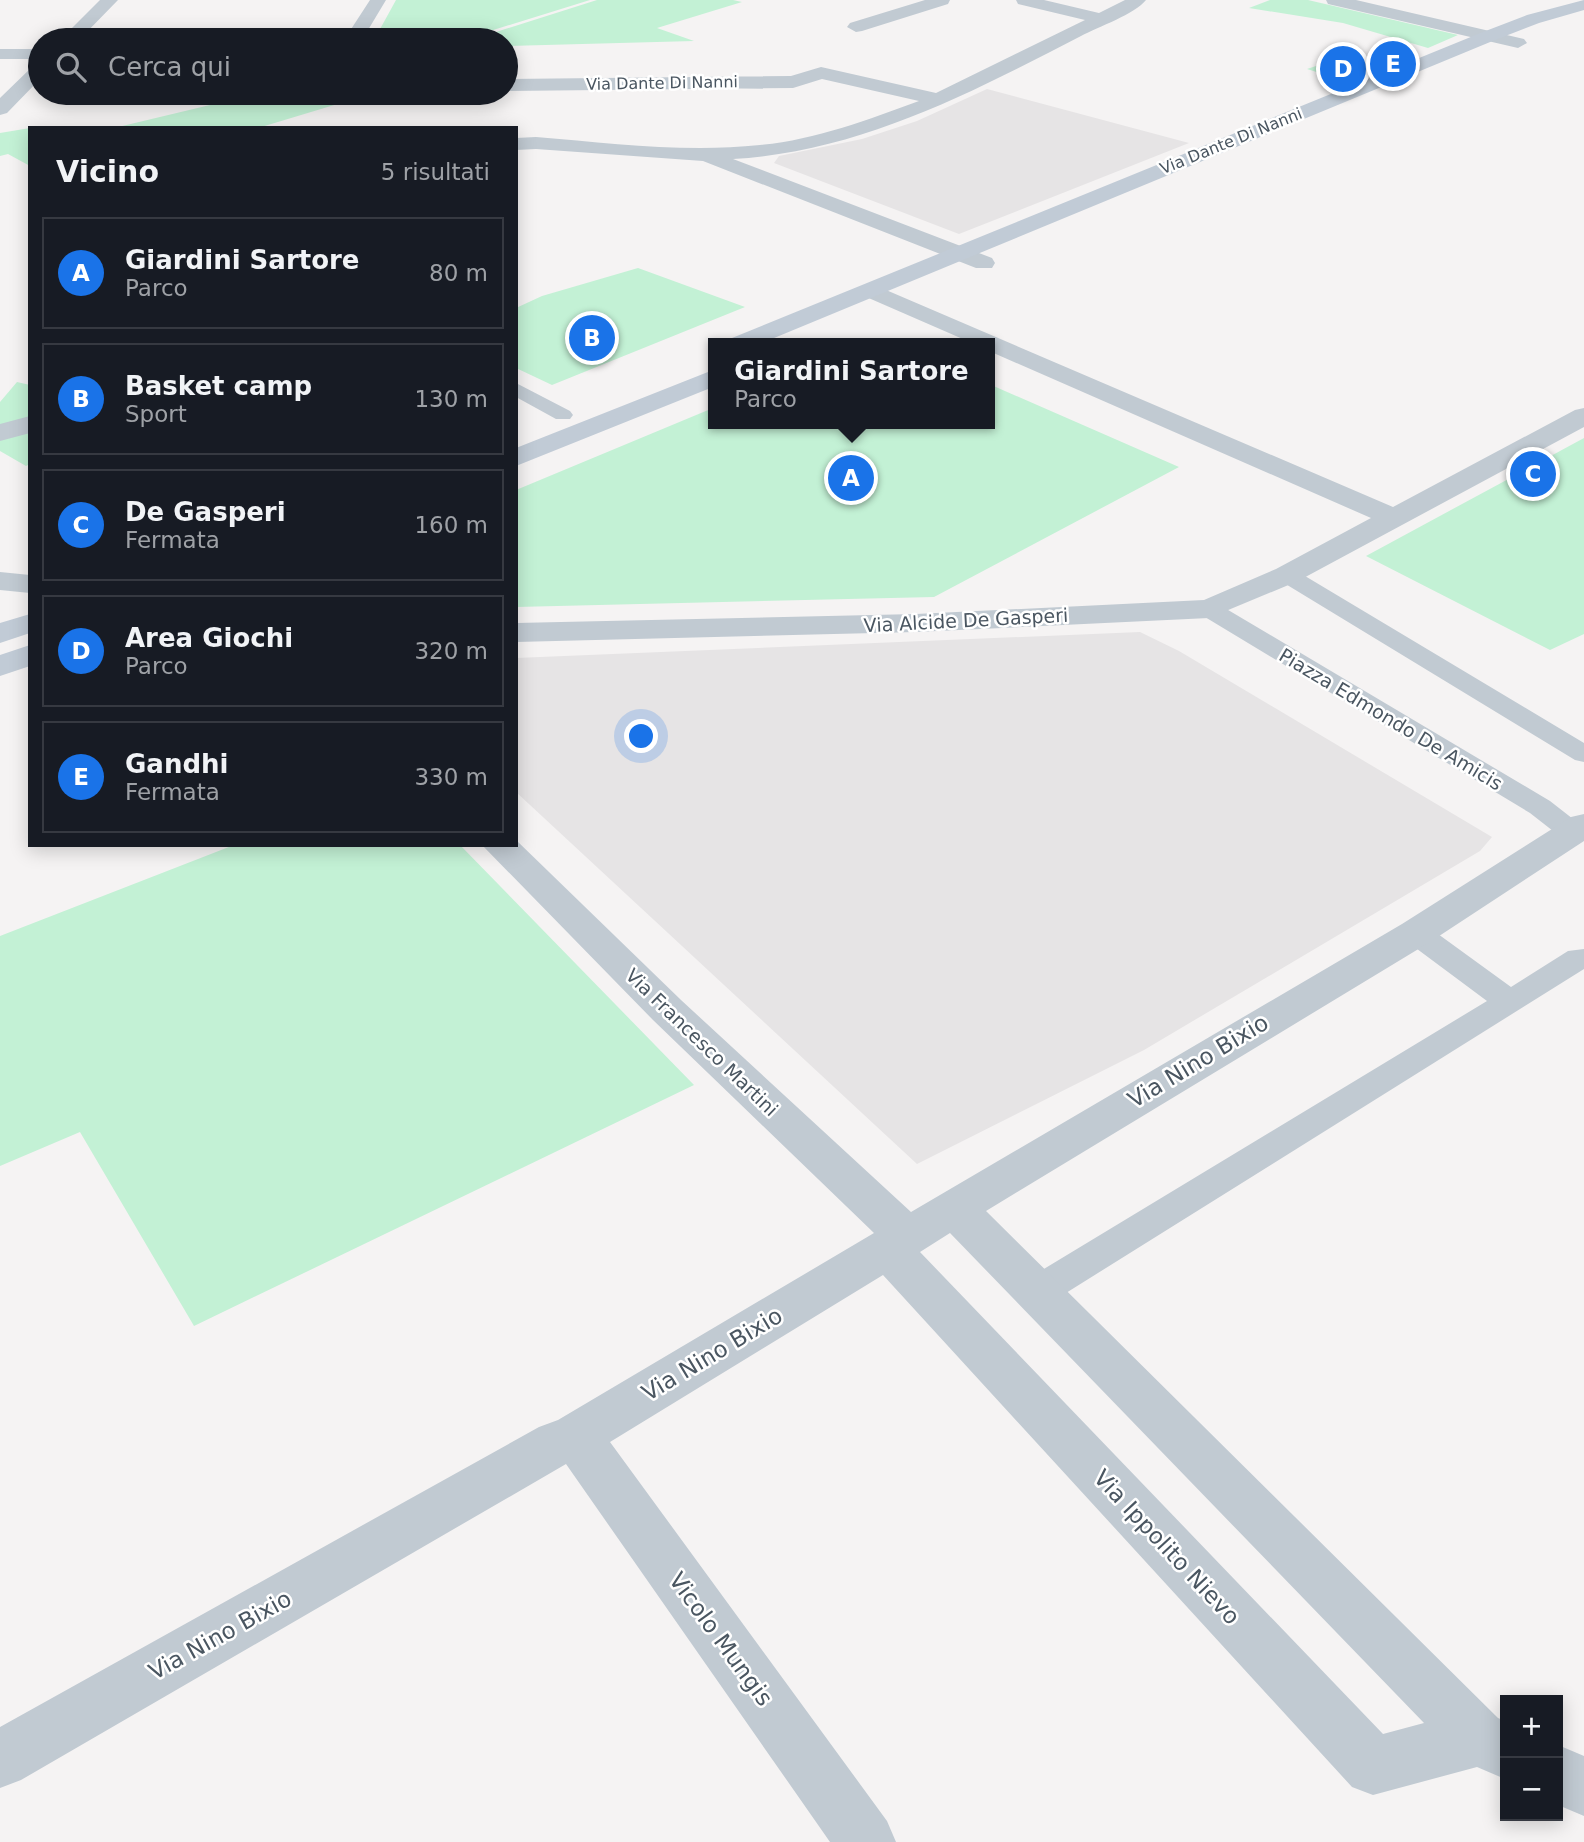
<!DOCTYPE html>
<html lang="it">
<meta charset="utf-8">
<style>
body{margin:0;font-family:"DejaVu Sans",sans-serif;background:#20242c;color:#f1f3f6}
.controls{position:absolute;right:21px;bottom:21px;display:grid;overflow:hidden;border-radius:0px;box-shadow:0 4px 18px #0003}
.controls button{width:63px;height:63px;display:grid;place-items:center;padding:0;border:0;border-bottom:2px solid #363941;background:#171b24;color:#f1f3f6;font:35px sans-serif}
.you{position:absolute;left:642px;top:737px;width:24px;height:24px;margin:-18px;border:5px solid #fff;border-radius:50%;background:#1a73e8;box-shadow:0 0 0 10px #1a73e833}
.badge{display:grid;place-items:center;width:46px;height:46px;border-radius:50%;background:#1a73e8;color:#fff;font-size:23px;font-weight:700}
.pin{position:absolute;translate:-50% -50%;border:4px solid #fff;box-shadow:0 2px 7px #0006}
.popup{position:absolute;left:708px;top:338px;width:287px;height:91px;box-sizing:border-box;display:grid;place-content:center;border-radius:0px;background:#171b24;filter:drop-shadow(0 2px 5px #0005);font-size:23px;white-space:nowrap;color:#9ea1a6}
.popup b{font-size:26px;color:#f1f3f6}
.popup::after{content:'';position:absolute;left:50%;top:100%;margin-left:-14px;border:14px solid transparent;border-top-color:#171b24}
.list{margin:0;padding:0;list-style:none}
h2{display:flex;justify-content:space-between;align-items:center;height:91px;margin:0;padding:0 28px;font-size:30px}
h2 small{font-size:23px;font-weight:400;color:#9ea1a6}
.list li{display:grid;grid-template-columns:46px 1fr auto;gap:21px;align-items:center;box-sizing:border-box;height:112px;margin:0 14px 14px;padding:0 14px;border:2px solid #363941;border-radius:0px}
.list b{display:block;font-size:26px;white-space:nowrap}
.list p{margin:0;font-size:23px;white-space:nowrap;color:#9ea1a6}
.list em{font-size:23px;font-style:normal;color:#9ea1a6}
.icon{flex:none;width:38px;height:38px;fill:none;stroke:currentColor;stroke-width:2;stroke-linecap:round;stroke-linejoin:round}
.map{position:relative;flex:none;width:1584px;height:1842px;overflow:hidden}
.search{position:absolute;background:#171b24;box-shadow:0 4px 18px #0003;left:28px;top:28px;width:490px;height:77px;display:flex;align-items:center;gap:18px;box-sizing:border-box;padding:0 24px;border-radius:38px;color:#9ea1a6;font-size:26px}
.panel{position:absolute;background:#171b24;box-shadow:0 4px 18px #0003;left:28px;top:126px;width:490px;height:721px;border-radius:0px}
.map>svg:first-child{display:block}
.education{fill:#e6e4e5}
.green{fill:#c3f1d5}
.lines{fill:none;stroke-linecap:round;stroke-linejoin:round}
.lane{fill:#c1cad2;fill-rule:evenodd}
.street{fill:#c1cad2;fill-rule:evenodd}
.secondary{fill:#c1cbd6;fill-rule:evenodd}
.labels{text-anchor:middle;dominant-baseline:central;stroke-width:5;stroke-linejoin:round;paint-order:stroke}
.far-street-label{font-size:16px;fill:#4a5661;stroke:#fff}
.street-label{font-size:19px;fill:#4a5661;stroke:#fff}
.near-street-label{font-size:23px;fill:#4a5661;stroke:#fff}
</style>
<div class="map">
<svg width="1584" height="1842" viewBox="0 0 1584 1842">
<rect width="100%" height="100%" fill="#f5f3f3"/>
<!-- education -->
<path class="education" d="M 987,89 L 1189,143 L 959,234 L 774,163 L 779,156 L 862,139 L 917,121 Z
M 1140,632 L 1179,651 L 1492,837 L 1480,851 L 1144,1050 L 917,1164 L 516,792 L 516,658 Z"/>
<!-- green -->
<path class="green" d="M 396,0 L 590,0 L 461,40 L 374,40 Z
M 597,0 L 733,0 L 742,2 L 657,28 L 694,41 L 506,46 L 506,40 L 471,40 Z
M 1270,0 L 1308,0 L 1458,35 L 1428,48 L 1343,23 L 1249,8 Z
M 1343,57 L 1380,68 L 1345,81 L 1307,69 Z
M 260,93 L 374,93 L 258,128 L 114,128 Z
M 30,128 L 30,166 L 8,154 L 0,156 L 0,133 Z
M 638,268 L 745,307 L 552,385 L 516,368 L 516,308 L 542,296 Z
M 17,382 L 30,385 L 30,464 L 26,466 L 0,451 L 0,402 Z
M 989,384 L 1179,467 L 934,597 L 516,607 L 516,490 L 713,408 L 713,424 L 989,424 Z
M 1584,438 L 1584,634 L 1550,650 L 1366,556 Z
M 234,845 L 460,845 L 694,1085 L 194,1326 L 80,1132 L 0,1166 L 0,936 Z"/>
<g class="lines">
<!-- lane -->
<path class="lane" d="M 516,383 L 570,411 L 573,415 L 570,419 L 556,419 L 516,397 Z
M 1287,568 L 1295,570 L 1584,743 L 1584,762 L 1575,760 L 1279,580 L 1275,575 L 1279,570 Z
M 1209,602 L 1218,604 L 1550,801 L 1582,826 L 1584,835 L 1572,841 L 1562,838 L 1530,813 L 1200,614 L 1197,609 L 1200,604 Z
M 1416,923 L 1427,926 L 1511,987 L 1568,951 L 1584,949 L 1584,969 L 1050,1303 L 1037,1307 L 1024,1303 L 1019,1292 L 1024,1281 L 1487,1001 L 1405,940 L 1401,933 L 1405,926 Z"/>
<!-- street -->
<path class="street" d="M 100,0 L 118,0 L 79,40 L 60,40 Z
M 370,0 L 386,0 L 362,40 L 344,40 Z
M 925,0 L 950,0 L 948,4 L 862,31 L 856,32 L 847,27 L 850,23 Z
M 1016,0 L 1044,0 L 1099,13 L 1125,0 L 1146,0 C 1135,14 1098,27 1081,36 C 971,93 859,152 733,159 L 992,258 L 995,263 L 992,268 L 976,268 L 703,161 L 536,149 L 516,150 L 516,138 L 536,137 C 610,143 685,153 760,145 C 815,140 867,120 919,101 L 822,79 L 793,88 L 506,91 L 506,79 L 791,76 L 821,67 L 936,93 L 1085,20 L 1018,4 Z
M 1326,0 L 1356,0 L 1524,39 L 1527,43 L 1518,48 L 1328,4 Z
M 0,49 L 40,49 L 40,59 L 0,59 Z
M 40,64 L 40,79 L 7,113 L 0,115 L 0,98 L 34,65 Z
M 872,284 L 1393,507 L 1575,410 L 1584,408 L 1584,427 L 1298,581 L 1209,618 L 916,632 L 516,642 L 516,623 L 916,614 L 1204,600 L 1276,569 L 1371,518 L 989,351 L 989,343 L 972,343 L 864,296 L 860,291 L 864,286 Z
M 30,416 L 30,433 L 0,441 L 0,424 Z
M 0,572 L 30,575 L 30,593 L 0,590 Z
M 1584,814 L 1584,841 L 1430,942 L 986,1211 L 1498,1718 L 1505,1721 L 1505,1779 L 1477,1767 L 1373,1795 L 1352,1787 L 883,1275 L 610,1442 L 887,1821 L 896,1842 L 830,1842 L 566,1464 L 21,1780 L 0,1788 L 0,1727 L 539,1427 L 558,1420 L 874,1233 L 653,1020 L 482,845 L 516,845 L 516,840 L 681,1000 L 911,1212 L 1402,924 L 1571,817 ZM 950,1233 L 1424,1723 L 1383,1734 L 920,1252 Z
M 1558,1745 L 1584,1756 L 1584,1816 L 1558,1805 Z"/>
<!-- secondary -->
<path class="secondary" d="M 1584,0 L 1584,10 L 1539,23 L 1495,40 L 762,343 L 729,343 L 732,338 L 1483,32 L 1527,15 Z
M 713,370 L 713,387 L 516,466 L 516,448 Z
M 30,614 L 30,633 L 0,643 L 0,623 Z
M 30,645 L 30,666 L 0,676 L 0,655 Z"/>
</g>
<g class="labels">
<!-- far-street labels -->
<g class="far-street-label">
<text transform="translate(662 83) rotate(-1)">Via Dante Di Nanni</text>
<text transform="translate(1231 141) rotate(-22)">Via Dante Di Nanni</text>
</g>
<!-- street labels -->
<g class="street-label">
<text transform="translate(966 620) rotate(-3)">Via Alcide De Gasperi</text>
<text transform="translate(1391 719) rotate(31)">Piazza Edmondo De Amicis</text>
<text transform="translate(702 1042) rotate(44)">Via Francesco Martini</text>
</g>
<!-- near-street labels -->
<g class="near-street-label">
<text transform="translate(1198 1061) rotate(-31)">Via Nino Bixio</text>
<text transform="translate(712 1354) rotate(-31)">Via Nino Bixio</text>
<text transform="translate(1167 1547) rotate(47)">Via Ippolito Nievo</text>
<text transform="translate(220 1635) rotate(-29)">Via Nino Bixio</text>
<text transform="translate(721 1639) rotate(54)">Vicolo Mungis</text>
</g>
</g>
</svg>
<div class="controls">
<button>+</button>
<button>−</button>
</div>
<div class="you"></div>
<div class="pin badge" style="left:851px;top:478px">A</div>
<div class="popup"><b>Giardini Sartore</b>Parco</div>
<div class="pin badge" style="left:592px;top:338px">B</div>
<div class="pin badge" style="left:1533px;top:474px">C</div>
<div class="pin badge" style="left:1343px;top:69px">D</div>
<div class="pin badge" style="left:1393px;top:64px">E</div>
<div class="search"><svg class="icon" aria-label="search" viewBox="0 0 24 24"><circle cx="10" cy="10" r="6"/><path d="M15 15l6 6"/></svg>Cerca qui</div>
<section class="panel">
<h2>Vicino<small>5 risultati</small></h2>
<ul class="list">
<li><span class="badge">A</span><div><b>Giardini Sartore</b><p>Parco</p></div><em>80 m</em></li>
<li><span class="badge">B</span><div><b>Basket camp</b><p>Sport</p></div><em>130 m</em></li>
<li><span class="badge">C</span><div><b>De Gasperi</b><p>Fermata</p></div><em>160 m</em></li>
<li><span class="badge">D</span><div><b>Area Giochi</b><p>Parco</p></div><em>320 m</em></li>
<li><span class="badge">E</span><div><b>Gandhi</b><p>Fermata</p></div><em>330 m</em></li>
</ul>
</section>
</div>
